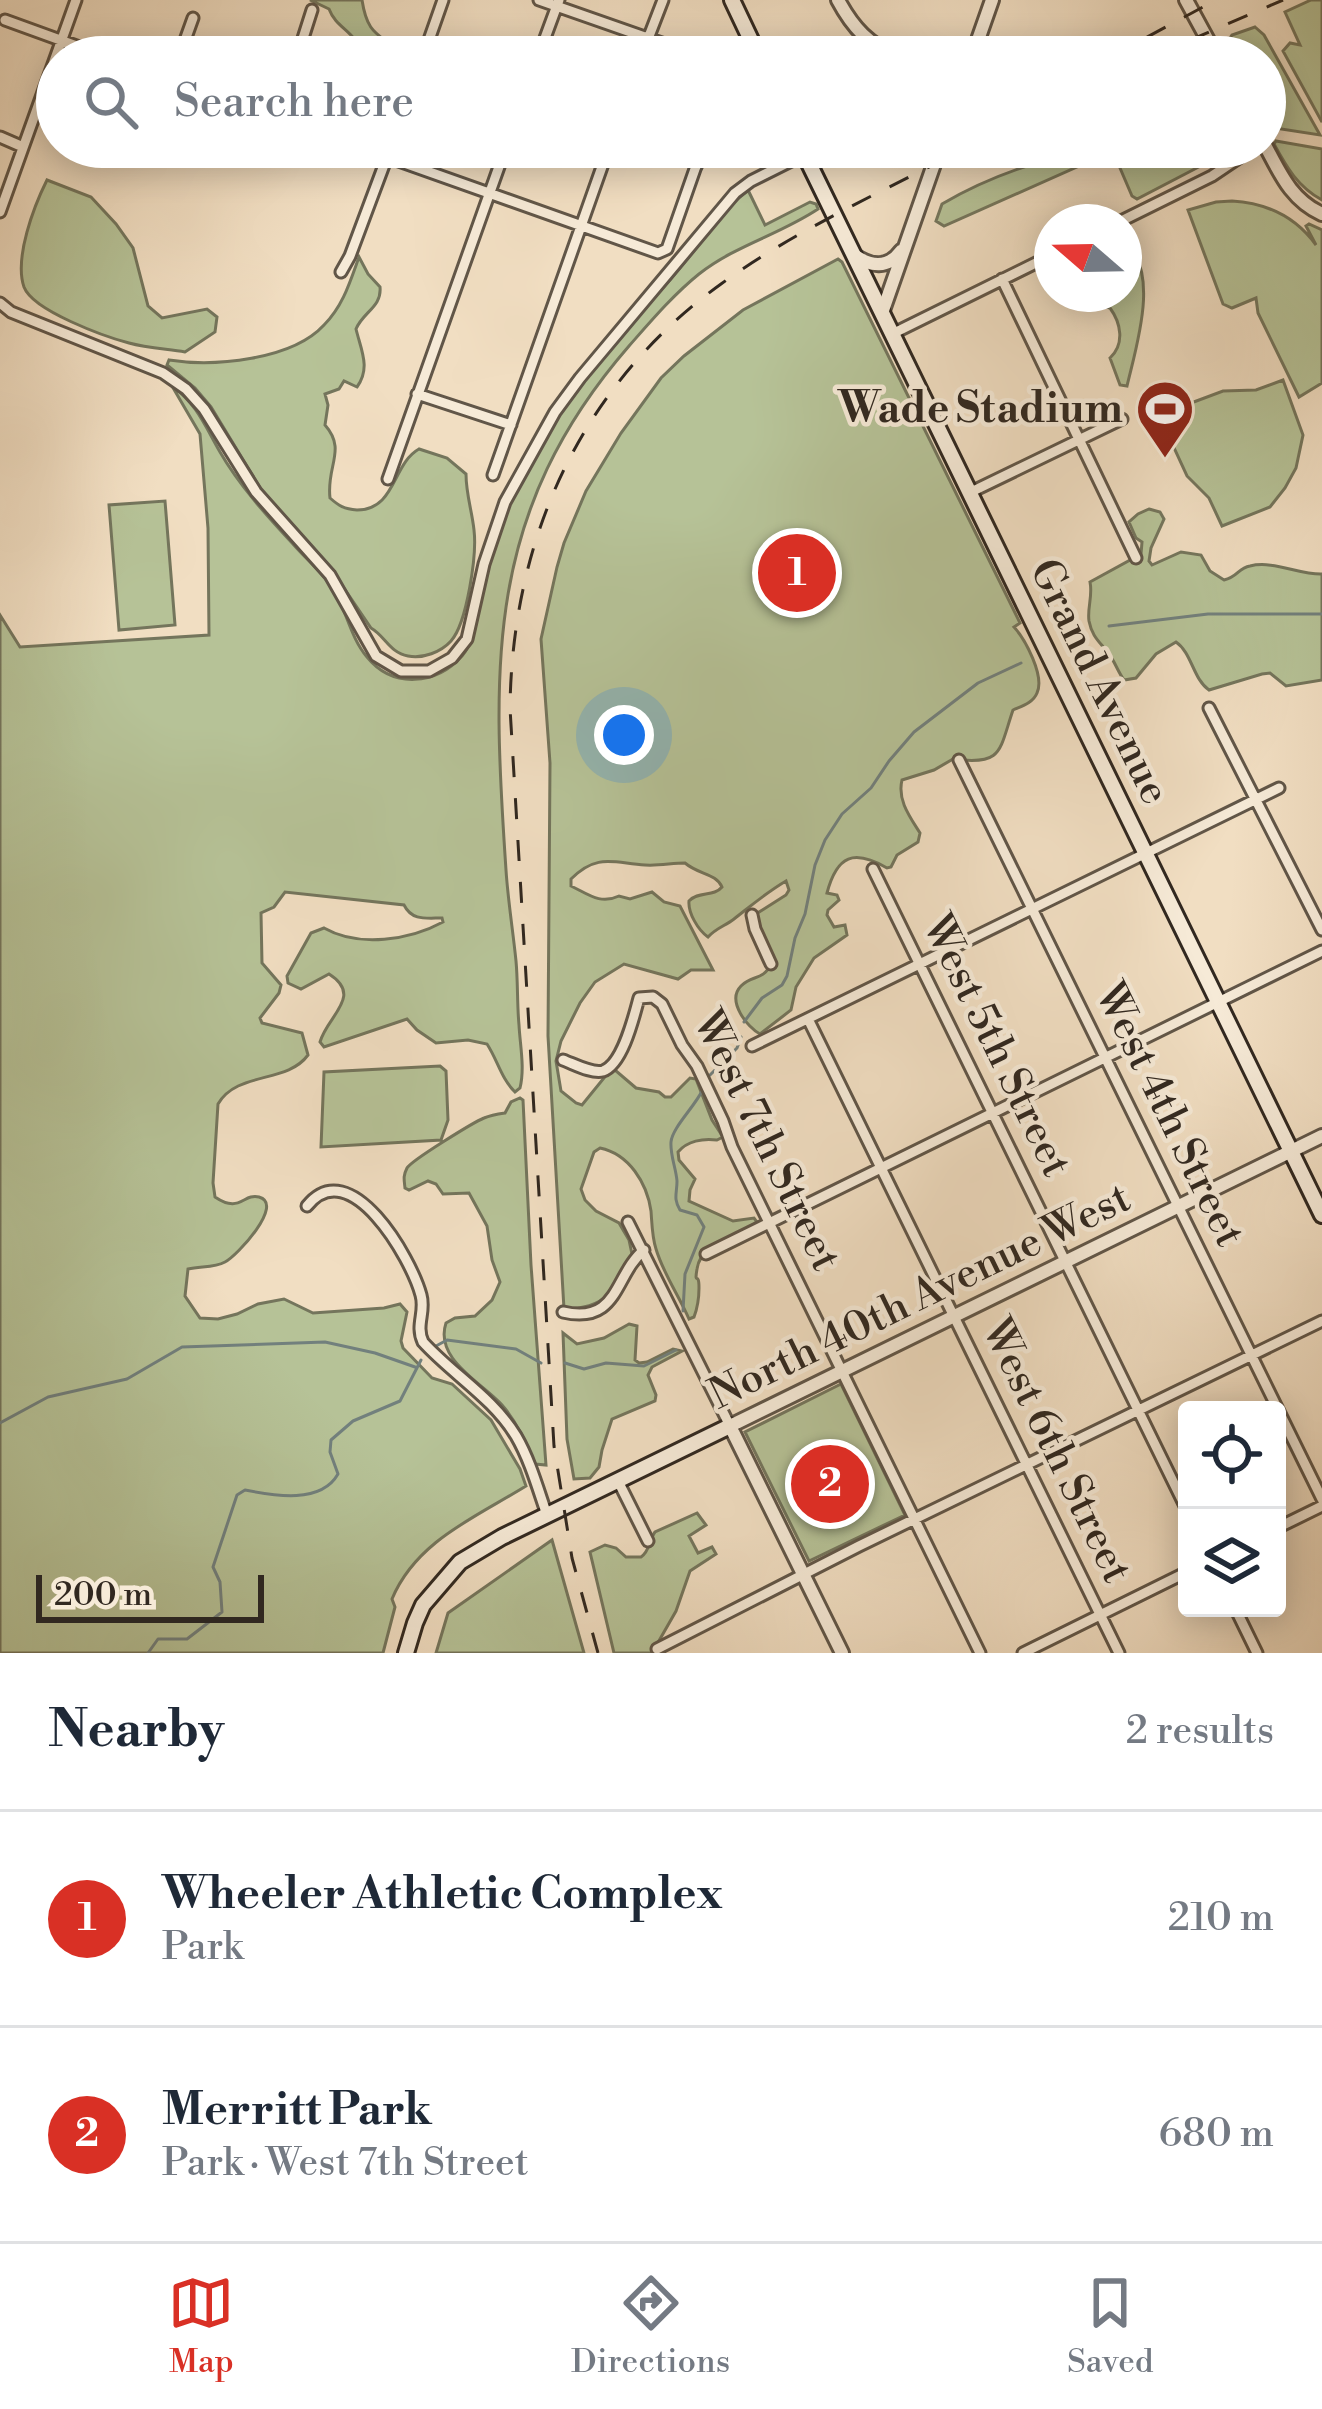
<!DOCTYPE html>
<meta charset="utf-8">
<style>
body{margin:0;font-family:"Libre Bodoni",serif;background:#f2f2f3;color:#1f2937}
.controls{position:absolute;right:36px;bottom:36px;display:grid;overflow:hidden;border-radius:12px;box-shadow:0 6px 30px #0003}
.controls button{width:108px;height:108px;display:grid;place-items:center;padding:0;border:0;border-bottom:3px solid #e0e1e3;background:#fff;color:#1f2937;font:60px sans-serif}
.compass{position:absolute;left:1034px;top:204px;width:108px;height:108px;border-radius:50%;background:#fff;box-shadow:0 6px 30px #0003;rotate:290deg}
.scale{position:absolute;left:36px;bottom:30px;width:228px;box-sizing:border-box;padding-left:12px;border:6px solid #312820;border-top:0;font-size:33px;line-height:42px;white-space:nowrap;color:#312820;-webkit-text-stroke:9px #f6ead7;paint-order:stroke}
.you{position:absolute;left:624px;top:735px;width:42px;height:42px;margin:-30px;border:9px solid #fff;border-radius:50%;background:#1a73e8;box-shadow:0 0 0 18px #1a73e833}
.badge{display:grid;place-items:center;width:78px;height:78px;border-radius:50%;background:#d93025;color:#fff;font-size:39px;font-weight:700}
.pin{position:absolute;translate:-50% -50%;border:6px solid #fff;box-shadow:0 3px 12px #0006}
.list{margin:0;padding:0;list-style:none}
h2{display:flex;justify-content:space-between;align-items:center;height:156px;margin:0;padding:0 48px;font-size:51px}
h2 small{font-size:39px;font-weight:400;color:#747a83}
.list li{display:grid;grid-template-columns:78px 1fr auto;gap:36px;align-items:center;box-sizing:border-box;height:216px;padding:0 48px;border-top:3px solid #e0e1e3}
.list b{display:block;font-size:45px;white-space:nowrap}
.list p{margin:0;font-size:39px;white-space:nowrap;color:#747a83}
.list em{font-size:39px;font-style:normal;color:#747a83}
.icon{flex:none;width:66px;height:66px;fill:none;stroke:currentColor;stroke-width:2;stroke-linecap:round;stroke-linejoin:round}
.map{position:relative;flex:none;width:1322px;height:1653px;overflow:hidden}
.search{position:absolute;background:#fff;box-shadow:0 6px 30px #0003;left:36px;right:36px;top:36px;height:132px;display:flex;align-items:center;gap:30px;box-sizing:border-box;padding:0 42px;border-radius:66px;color:#747a83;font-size:45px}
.sheet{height:588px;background:#fff}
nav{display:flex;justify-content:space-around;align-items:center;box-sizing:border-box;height:168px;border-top:3px solid #e0e1e3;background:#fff;font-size:33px;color:#747a83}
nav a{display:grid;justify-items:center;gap:6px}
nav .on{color:#d93025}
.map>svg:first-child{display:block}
.green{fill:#b6c297;stroke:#74755c;stroke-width:3}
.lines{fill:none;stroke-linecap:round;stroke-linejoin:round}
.stream{stroke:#72807d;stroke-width:3}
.minor-casing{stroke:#615648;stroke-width:15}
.tertiary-casing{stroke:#615648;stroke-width:18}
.secondary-casing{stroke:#312820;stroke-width:20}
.minor{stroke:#f6ead7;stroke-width:9}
.tertiary{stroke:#f6ead7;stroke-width:12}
.secondary{stroke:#f6ead7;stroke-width:14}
.rail{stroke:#312820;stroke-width:3;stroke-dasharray:21 21;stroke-linecap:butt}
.labels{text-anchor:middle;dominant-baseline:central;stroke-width:9;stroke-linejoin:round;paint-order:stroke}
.poi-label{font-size:42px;font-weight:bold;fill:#312820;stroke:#f6ead7;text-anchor:end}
.street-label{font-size:42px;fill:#312820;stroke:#f6ead7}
</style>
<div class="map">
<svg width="1322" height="1653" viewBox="0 0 1322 1653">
<rect width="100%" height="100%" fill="#f1dec2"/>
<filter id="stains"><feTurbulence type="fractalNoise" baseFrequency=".00167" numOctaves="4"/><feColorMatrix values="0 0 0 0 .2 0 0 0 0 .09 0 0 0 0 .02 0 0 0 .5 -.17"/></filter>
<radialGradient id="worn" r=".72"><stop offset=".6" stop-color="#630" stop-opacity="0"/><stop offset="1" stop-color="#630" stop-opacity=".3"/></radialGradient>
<!-- green -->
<path class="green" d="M 310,0 L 362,0 C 368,39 381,32 404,57 L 363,57 C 356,30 337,30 329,9 Z
M 1311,0 L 1322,0 L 1322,122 L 1283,51 L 1290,43 L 1300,45 L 1285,12 Z
M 1255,27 L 1264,35 L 1320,135 L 1269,127 L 1265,114 L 1265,57 L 1236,57 L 1237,49 L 1228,41 L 1232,35 Z
M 1276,141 L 1322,149 L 1322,200 C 1298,187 1287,168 1274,144 Z
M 1100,147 L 1237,147 L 1137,199 L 1132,196 L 1117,161 L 1108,156 L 1095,159 L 944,226 L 936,221 L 942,204 C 991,175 1044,158 1100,147 Z
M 47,180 L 91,197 L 116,224 L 133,248 L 148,306 L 162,318 L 207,309 L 217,317 L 215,332 L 185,352 C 167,349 147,348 129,343 C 106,337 33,311 24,287 C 14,258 34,206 47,180 Z
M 748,190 L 765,225 L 810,202 L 816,204 L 818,209 C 779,235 736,245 699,274 C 673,295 651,321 629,346 C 485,512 492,664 506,870 C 508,901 513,931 516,961 C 518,982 517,1004 519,1025 C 520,1045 525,1068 520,1088 L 515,1092 C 501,1078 498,1061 487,1044 L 468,1040 L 436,1043 L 417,1030 L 407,1019 L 324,1047 L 320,1042 C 327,1016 364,996 329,974 L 301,989 L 288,983 L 287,976 L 311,933 L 324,928 C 359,948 410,940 443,922 L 442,918 C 426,918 412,921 404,905 L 285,892 L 274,907 L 261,913 L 262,963 L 281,985 L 279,993 L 260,1018 L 262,1023 L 302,1033 L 308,1055 C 287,1084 237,1071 218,1104 L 213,1183 L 215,1197 C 240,1214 243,1193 259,1197 C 285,1204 237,1256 225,1262 C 214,1268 201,1266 188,1269 L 185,1296 L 200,1318 L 218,1319 L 237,1314 L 258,1304 L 284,1299 L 313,1313 L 384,1308 L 400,1304 L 407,1312 L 401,1341 L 403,1348 L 432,1378 L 452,1384 L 491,1420 L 520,1469 L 526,1486 C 476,1517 416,1541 392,1599 L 395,1607 L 383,1653 L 0,1653 L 0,615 L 20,647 L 209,635 L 208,528 L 200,434 L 172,386 C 197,404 205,426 220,452 C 239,485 267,516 293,544 C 307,560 324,574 335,592 C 347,613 351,638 367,657 C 393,689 436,685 462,656 C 478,637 477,610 482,587 C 490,552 502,516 518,484 C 556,406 613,344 670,280 C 692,254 712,228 733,203 Z
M 1232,201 C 1266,203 1295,216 1316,245 L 1306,226 L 1309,224 L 1322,230 L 1322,383 L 1299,397 L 1258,313 L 1256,298 L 1232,308 L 1223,304 L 1188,210 L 1216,202 Z
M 1124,241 C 1161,271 1136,347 1127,386 L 1120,385 L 1110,358 C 1125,344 1121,323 1110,308 L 1102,306 L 1087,309 L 1078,294 L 1124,294 Z
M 359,257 L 368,274 L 380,287 C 382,307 363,312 356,329 C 361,350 371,368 357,387 L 344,381 L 339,389 L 325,394 L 328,405 L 325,425 C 347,450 326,466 330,498 C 339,506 344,509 357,510 C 396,510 392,464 419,449 L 447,458 L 466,474 C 466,494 472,511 474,530 C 477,555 467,623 451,641 C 441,652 423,659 408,656 C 390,653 385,636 371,628 L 335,575 L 262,491 L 211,407 L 195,388 L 167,365 L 169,360 C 214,367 292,360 324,325 C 343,306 350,282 359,257 Z
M 838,259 L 842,262 L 1020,623 L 1014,627 C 1025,639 1045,676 1037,693 C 1033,703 1022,706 1013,710 C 999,751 1003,766 953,759 L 934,770 L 902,780 C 897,800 910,817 920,833 L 918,842 L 897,855 L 891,867 L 887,868 C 854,849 837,855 827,893 L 837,895 L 839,900 L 828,910 L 827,915 L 834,927 L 845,925 L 847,935 L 814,958 L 796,987 L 791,1010 L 760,1034 C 748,1028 726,1001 741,986 C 753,974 762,982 772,963 L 755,923 L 756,914 L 786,895 L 789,890 L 786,881 C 767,892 752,905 734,919 C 725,926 716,928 708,937 C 698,930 688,913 689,901 C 698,891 714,897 722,887 C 716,873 699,875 685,863 C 672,863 659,866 645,865 C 613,863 597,853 571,879 L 571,886 C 588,894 600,905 619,896 L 630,899 L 652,892 L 664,902 L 680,906 L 713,970 L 691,970 L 678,979 L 624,964 L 595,982 L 580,1003 L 561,1041 L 556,1061 L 561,1091 L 576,1103 L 582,1105 L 608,1073 L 615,1070 L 636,1088 L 659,1092 L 665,1097 L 671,1097 L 690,1078 L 696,1079 L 712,1120 L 723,1137 L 717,1140 C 703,1138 687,1141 678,1152 L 679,1160 L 695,1179 L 690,1190 L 689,1201 L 733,1221 L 754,1218 L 757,1222 C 739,1237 701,1241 697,1269 C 694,1287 699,1270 699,1288 C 699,1298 697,1309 694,1317 L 689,1319 C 679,1296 663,1273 656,1249 C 652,1237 652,1224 651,1211 C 647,1183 629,1154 600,1148 L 594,1152 L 581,1189 L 585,1200 L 596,1211 L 619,1223 L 629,1240 L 632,1254 C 617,1291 605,1309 564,1309 L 548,1036 L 550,763 L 541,639 L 557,567 L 564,543 L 586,491 L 621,433 L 661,378 L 684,356 L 743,310 Z
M 1283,380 L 1303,435 L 1296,468 L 1285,488 L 1270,507 L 1222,526 L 1209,498 L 1187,476 L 1163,424 L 1167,412 L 1223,391 L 1256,390 Z
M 165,501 L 175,625 L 119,630 L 109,505 Z
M 1149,509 L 1160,512 L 1164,519 L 1151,548 L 1149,561 L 1152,565 L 1181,552 L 1201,555 L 1210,571 L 1224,580 C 1238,577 1238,568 1250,566 C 1273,560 1300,575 1322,574 L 1322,680 L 1286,686 L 1270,673 L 1262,674 L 1209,690 C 1193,679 1192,653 1176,642 L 1156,654 L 1136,678 L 1124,680 C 1118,672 1115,662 1109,654 C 1100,642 1092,637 1089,621 C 1087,608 1093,596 1090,582 L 1141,554 L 1142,542 L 1136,538 L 1129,522 L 1138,514 Z
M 440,1066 L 446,1071 L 448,1120 L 441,1140 L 321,1147 L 324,1072 Z
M 520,1098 L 523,1100 L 531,1265 L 546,1465 L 535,1464 C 526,1443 517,1422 502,1405 C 481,1382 434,1359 446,1323 L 455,1318 L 475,1316 L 492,1300 L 500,1282 L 492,1260 L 487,1226 L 469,1193 L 443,1194 L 436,1184 L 428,1181 L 409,1190 L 405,1188 C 404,1179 403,1176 407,1168 C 412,1160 474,1122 484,1118 C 491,1115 498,1114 505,1113 L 511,1102 Z
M 629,1324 L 637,1326 L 635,1360 L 639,1363 L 647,1362 L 673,1349 L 682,1351 L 652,1367 L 648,1375 L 656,1395 L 655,1401 L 612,1419 L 602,1450 L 599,1467 L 590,1478 L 574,1479 L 567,1439 L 563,1333 L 577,1344 L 604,1338 Z
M 841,1384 L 905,1515 L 809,1561 L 745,1432 Z
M 697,1513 L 706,1525 L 689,1536 L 698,1553 L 712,1547 L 716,1554 L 690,1571 L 676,1611 L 652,1653 L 614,1653 L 590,1552 L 605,1545 L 616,1548 L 626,1557 L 641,1557 C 650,1551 649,1540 655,1532 Z
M 552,1540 L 584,1653 L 436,1653 L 448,1613 Z"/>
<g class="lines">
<!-- stream -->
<path class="stream" d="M 1109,626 L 1208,614 L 1322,614
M 744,1022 L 762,998 L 782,985 L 787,976 L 795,938 L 805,914 L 815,865 L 825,840 L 842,814 L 871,788 L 889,761 L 914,732 L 978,683 L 1021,663
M 710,1075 L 737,1048 L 741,1037
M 683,1311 L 685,1274 L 704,1227 L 697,1215 L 680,1210 C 673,1198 677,1194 677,1181 C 676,1168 670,1155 671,1142 C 672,1128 695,1106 702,1091
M 436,1346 L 447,1340 L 516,1349 L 541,1363
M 565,1363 L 584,1369 L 606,1363 L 644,1366 L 676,1350
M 0,1423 L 48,1397 L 127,1379 L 182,1347 L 325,1342 L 375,1353 L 415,1367
M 148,1653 L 158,1639 L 187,1639 L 222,1612 L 220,1582 L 213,1567 L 237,1495 L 245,1490 C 275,1496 321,1504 338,1474 L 330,1452 L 331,1440 L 353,1421 L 400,1401 L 421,1360"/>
<!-- minor casing -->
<g class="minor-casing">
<path id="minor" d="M 539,0 L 702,57
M 5,20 L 107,57
M 179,57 L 193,18
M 297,57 L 312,10
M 423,57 L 443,0
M 538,57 L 559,0
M 641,57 L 663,0
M 0,137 L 23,147
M 359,147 L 658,253 L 667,249 L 695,169 L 705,147
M 0,212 L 76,0
M 1119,222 L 1212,176 L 1255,147
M 341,272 L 350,256 L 387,157
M 1002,279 L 1136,558
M 0,303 L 11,312 L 163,373 L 186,389 L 204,409 L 256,492 L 330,575 L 376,656 L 401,671 L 429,671 L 452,658 L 467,639 L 484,564 L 505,502 L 555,412 L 580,378 L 735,193 L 751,181 L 805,154
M 892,334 L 1052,255
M 417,394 L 511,425
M 493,475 L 609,147
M 388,479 L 506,147
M 969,493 L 1122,419
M 1209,708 L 1322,930
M 959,760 L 1322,1499
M 873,869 L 1187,1510
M 752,915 L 755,929 L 771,964
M 808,1019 L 1119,1653
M 752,1046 L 1279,788
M 563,1060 C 574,1064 592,1074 603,1071 C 623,1064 634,1016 639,998 L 653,997 L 662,1004 L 682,1045 L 697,1066 L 723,1121 L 732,1147 L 980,1653
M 307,1206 C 350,1152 411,1258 421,1295 C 426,1312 415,1325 423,1342 C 452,1374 493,1398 516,1436 C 530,1460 538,1489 547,1515
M 628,1222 L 730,1426
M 706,1254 L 1322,951
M 563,1312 C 619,1325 614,1275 644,1250
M 618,1481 L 648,1541
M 1277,1528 L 1322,1506
M 1235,1608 L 1257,1653
M 657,1649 L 859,1546 L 1322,1321
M 1023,1653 L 1187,1572"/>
</g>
<!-- tertiary casing -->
<g class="tertiary-casing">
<path id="tertiary" d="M 838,0 C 853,28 869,45 898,57
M 1186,0 L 1217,57
M 972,57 L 992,0
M 1265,145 C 1280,173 1291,200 1322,214
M 854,255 C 871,267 888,269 901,251
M 882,313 L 940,147
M 842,1653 L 730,1426 L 1322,1136"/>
</g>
<!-- secondary casing -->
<g class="secondary-casing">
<path id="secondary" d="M 732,0 L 759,57
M 801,147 L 1322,1215
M 406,1653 L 415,1623 L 423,1605 L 460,1562 L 502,1537 L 730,1426"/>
</g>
<!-- minor -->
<use href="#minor" class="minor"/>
<!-- tertiary -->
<use href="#tertiary" class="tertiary"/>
<!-- secondary -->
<use href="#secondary" class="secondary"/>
<!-- rail -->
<path class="rail" d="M 1110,57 L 1216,0
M 1151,57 L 1283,0
M 598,1653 L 572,1558 L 554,1446 L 510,708 C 512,538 581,385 721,284 C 797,229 886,190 968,147"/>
</g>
<!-- icons -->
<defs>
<g id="stadium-pin" transform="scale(3)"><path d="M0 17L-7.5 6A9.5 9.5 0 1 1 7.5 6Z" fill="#8f2418" stroke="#f6ead7"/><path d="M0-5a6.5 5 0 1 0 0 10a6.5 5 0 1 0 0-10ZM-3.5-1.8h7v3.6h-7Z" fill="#fff"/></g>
</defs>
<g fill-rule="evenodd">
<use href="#stadium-pin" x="1165" y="409"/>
</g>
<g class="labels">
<!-- poi labels -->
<g class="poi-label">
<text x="1123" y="409">Wade Stadium</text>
</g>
<!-- street labels -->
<g class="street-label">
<text transform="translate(1099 682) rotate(64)">Grand Avenue</text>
<text transform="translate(996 1046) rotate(64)">West 5th Street</text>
<text transform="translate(1169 1115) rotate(64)">West 4th Street</text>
<text transform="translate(766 1141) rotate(64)">West 7th Street</text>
<text transform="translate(920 1297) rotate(-26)">North 40th Avenue West</text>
<text transform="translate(1056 1451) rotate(64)">West 6th Street</text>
</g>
</g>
<rect width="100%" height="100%" filter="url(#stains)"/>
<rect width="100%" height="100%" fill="url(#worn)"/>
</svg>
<div class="controls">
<button><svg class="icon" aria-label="locate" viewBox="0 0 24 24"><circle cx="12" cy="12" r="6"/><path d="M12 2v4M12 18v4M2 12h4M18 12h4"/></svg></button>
<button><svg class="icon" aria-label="layers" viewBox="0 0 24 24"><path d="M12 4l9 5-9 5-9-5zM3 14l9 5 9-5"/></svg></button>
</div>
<svg class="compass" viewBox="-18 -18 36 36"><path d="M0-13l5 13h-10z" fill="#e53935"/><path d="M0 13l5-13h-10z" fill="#747a83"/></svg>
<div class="scale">200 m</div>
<div class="you"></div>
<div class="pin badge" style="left:797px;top:573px">1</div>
<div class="pin badge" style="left:830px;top:1484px">2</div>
<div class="search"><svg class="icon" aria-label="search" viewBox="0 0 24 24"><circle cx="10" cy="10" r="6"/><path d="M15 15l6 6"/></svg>Search here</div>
</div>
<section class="sheet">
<h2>Nearby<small>2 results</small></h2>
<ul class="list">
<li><span class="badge">1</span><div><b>Wheeler Athletic Complex</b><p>Park</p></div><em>210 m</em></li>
<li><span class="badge">2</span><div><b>Merritt Park</b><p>Park · West 7th Street</p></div><em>680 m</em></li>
</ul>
</section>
<nav>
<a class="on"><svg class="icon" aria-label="map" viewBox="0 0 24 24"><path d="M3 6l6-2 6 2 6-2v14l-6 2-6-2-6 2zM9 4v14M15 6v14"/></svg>Map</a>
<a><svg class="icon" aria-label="directions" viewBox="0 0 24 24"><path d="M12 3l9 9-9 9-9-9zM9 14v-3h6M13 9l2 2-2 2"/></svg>Directions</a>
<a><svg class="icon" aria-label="saved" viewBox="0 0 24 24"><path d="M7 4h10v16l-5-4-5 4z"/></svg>Saved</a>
</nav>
